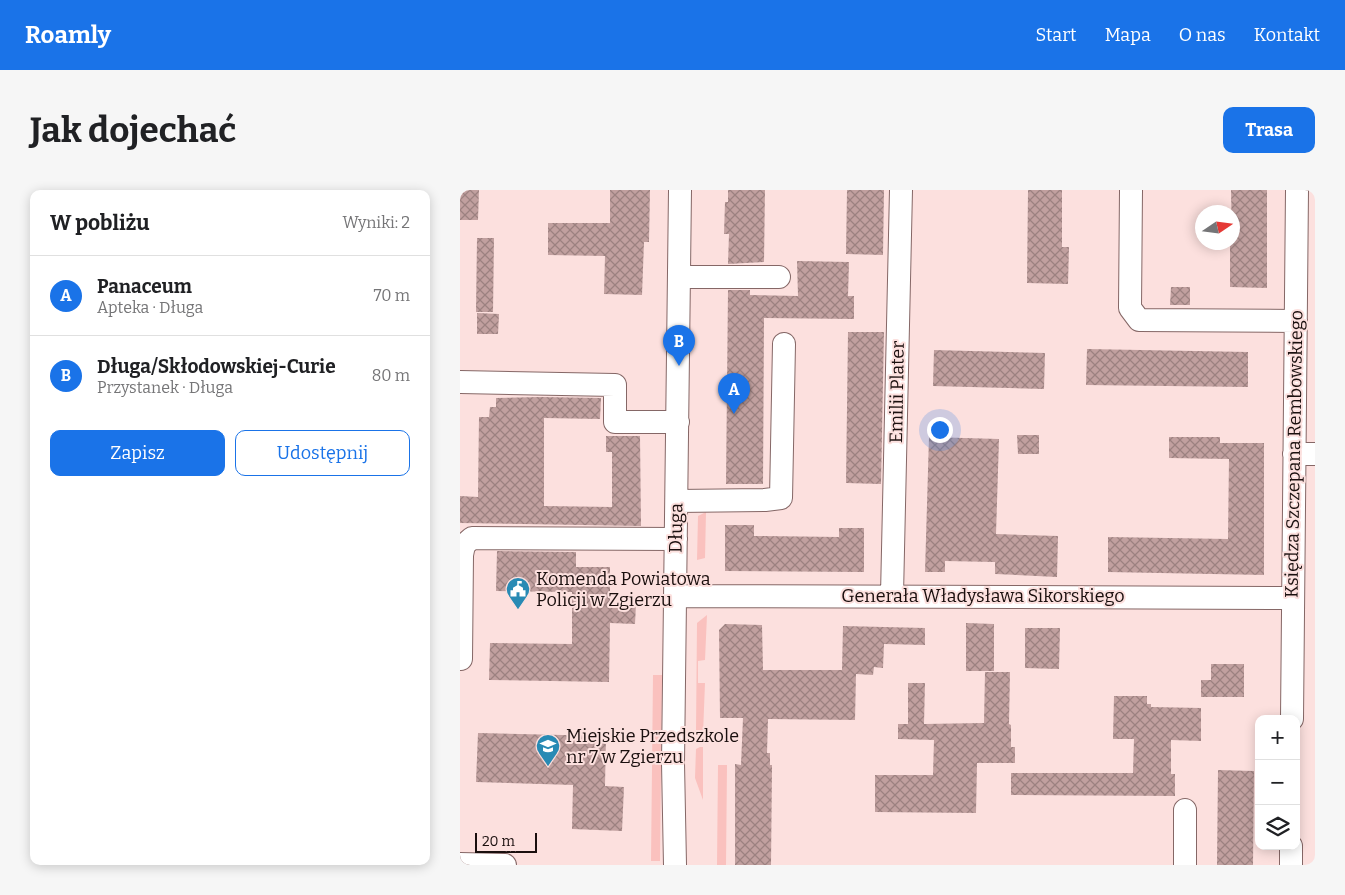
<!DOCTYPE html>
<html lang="pl">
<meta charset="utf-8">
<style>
body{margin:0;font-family:Bitter,serif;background:#f6f6f6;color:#202124}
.controls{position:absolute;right:15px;bottom:15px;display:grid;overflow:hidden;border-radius:10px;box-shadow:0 2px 12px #0003}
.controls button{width:45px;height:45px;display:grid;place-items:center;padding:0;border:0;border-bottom:1px solid #e0e0e0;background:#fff;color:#202124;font:25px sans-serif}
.compass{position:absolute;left:735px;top:15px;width:45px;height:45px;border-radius:50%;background:#fff;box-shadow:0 2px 12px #0003;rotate:77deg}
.scale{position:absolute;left:15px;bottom:12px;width:62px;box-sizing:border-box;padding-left:5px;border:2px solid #1a0f0e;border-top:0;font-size:14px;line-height:18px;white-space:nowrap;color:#1a0f0e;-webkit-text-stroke:4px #fce0de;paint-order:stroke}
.you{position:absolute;left:479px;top:239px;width:18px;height:18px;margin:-12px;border:4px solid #fff;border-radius:50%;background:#1a73e8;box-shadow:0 0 0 8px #1a73e833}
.badge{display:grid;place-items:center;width:32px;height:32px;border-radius:50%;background:#1a73e8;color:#fff;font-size:16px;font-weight:700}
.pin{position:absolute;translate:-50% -41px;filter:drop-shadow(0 1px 2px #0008)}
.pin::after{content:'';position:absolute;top:26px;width:18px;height:15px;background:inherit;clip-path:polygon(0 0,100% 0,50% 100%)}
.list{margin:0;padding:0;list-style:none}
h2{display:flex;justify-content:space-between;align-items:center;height:65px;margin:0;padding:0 20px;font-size:21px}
h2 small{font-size:16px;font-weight:400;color:#757577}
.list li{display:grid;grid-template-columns:32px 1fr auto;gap:15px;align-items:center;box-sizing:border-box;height:80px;padding:0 20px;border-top:1px solid #e0e0e0}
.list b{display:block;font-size:19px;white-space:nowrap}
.list p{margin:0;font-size:16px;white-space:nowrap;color:#757577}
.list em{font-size:16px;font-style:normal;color:#757577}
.actions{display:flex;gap:10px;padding:15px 20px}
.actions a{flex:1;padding:11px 0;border:1px solid #1a73e8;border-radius:10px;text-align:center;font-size:18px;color:#1a73e8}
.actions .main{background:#1a73e8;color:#fff}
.icon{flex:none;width:28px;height:28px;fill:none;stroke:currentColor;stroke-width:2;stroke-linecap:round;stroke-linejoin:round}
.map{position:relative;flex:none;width:855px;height:675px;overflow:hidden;border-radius:10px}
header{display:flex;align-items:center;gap:30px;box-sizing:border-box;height:70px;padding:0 25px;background:#1a73e8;color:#fff}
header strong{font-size:24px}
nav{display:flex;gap:28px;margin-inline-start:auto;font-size:18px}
.intro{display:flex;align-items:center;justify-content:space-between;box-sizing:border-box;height:120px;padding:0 30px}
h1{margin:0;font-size:35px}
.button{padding:12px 22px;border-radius:10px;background:#1a73e8;color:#fff;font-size:18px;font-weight:700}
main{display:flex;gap:30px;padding:0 30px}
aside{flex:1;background:#fff;border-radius:10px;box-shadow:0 2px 12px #0003}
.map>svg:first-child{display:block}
.green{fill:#fac1be}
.building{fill:url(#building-cross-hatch)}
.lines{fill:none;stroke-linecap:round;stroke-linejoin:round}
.minor-casing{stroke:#856766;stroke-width:24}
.minor{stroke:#fff;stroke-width:22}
.labels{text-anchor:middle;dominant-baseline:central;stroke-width:4;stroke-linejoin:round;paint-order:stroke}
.street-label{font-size:18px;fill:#1a0f0e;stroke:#fce0de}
.poi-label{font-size:18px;fill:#1a0f0e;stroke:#fce0de;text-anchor:start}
</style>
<header>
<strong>Roamly</strong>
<nav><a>Start</a><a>Mapa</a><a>O nas</a><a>Kontakt</a></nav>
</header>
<div class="intro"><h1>Jak dojechać</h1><a class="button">Trasa</a></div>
<main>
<aside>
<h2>W pobliżu<small>Wyniki: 2</small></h2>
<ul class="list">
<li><span class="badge">A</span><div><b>Panaceum</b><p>Apteka · Długa</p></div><em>70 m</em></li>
<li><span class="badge">B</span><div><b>Długa/Skłodowskiej-Curie</b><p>Przystanek · Długa</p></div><em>80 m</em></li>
</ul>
<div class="actions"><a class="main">Zapisz</a><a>Udostępnij</a></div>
</aside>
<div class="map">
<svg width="855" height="675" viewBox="0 0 855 675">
<defs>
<pattern id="building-cross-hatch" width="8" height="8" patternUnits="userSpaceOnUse" patternTransform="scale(1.25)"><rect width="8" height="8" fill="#c1a09f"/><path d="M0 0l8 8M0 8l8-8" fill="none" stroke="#9c8180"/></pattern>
</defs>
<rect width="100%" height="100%" fill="#fce0de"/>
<!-- green -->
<path class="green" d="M 246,322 L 245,368 L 237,370 L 238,326 Z
M 247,425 L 245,470 L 238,471 L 238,493 L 245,493 L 243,544 L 236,541 L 237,433 Z
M 193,485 L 202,485 L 200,671 L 191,671 Z
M 240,557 L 243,557 L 243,610 L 235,588 L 236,559 Z
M 258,575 L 267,575 L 266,675 L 257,675 Z"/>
<!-- building -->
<path class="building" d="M 0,0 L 19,0 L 18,30 L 0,30 Z
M 150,0 L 190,0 L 189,52 L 184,52 L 182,105 L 144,104 L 145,66 L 88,65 L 88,33 L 150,33 Z
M 268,0 L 305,0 L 304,72 L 268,74 L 269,44 L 264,44 L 265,12 L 268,12 Z
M 387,0 L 424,0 L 423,65 L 386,64 Z
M 568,0 L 602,0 L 602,57 L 609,57 L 608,94 L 567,93 Z
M 771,0 L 807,0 L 807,98 L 770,97 L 770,52 L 772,52 Z
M 17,48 L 34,48 L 33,122 L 16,122 Z
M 337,71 L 389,72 L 388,106 L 394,106 L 394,129 L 304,128 L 303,294 L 266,294 L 268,100 L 290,100 L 290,105 L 338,106 Z
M 711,97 L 730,97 L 730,115 L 710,115 Z
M 17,123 L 39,124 L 38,144 L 17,144 Z
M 388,142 L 424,142 L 421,294 L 386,293 Z
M 627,159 L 788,162 L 788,197 L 626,195 Z
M 474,160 L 585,163 L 584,199 L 473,196 Z
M 80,207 L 141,208 L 140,229 L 84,228 L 84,316 L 152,317 L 152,262 L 146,262 L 146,246 L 180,246 L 181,336 L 0,333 L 0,306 L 18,307 L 19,227 L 29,227 L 30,217 L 36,217 L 36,208 Z
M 557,245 L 579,245 L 579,264 L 558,264 Z
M 469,247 L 539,249 L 536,344 L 598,346 L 597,387 L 535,384 L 535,372 L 485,371 L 485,382 L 465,382 Z
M 709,247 L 760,247 L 760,253 L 804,253 L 804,385 L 648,382 L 648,347 L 768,349 L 769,269 L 709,268 Z
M 265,335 L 294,335 L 294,346 L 379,347 L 379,338 L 404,338 L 404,382 L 265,381 Z
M 37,361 L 116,362 L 116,377 L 150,377 L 150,414 L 176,414 L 175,434 L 150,433 L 149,492 L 29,490 L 30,453 L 112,454 L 112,402 L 36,401 Z
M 506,433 L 534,434 L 534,481 L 506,481 Z
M 265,434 L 302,435 L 303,480 L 382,480 L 383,436 L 465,438 L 465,455 L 424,454 L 423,478 L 414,477 L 413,485 L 396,484 L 395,530 L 308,529 L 307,563 L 310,563 L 310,575 L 312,575 L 311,675 L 275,675 L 275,574 L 281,575 L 283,528 L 260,528 L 259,440 Z
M 565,438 L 600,438 L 599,479 L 565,478 Z
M 751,474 L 784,474 L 784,507 L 741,507 L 741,490 L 751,490 Z
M 525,482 L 550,482 L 549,534 L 551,535 L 551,557 L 555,557 L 555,573 L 517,573 L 516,623 L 415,622 L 415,585 L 473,585 L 474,550 L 438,549 L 438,534 L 448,534 L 448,493 L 465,493 L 464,534 L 524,533 Z
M 654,506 L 687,506 L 687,514 L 691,514 L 691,517 L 741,518 L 741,551 L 711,550 L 711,584 L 715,584 L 715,606 L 551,605 L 551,583 L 673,583 L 674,549 L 653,549 Z
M 18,543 L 146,546 L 145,596 L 164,597 L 162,641 L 112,639 L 113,595 L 16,592 Z
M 758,580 L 794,581 L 793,675 L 757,675 Z"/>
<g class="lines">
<!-- minor casing -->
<g class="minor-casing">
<path id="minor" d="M 671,0 L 670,118 L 679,130 L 836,131
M 220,87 L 319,87
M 0,192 L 155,195 L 155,232 L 218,232
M 834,264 L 855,264
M 217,311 L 305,310 L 321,308 L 324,154
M 432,405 L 441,0
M 215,406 L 832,408
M 1,469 L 2,365 L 4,355 L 12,348 L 216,349
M 832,529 L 837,0
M 0,674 L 45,675
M 215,675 L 213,573 L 220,0
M 725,675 L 725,620
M 831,675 L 831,656"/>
</g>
<!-- minor -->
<use href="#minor" class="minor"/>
</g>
<!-- icons -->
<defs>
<g id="civic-pin" transform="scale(1.25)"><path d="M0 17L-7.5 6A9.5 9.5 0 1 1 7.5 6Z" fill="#288ab4" stroke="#fce0de"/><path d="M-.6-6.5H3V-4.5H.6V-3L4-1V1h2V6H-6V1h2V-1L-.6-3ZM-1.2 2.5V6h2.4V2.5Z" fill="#fff"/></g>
<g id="school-pin" transform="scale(1.25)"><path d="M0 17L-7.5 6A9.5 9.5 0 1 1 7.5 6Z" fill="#288ab4" stroke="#fce0de"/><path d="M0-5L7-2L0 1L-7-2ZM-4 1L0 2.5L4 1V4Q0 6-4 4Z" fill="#fff"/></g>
</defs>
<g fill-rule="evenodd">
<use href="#civic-pin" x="58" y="399"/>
<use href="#school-pin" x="88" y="556"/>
</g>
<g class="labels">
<!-- street labels -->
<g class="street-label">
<text transform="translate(437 202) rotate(-89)">Emilii Plater</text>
<text transform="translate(834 264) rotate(-89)">Księdza Szczepana Rembowskiego</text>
<text transform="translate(216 338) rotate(-89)">Długa</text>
<text x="523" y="406">Generała Władysława Sikorskiego</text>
</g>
<!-- poi labels -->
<g class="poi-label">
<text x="76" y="389">Komenda Powiatowa<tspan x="76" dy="21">Policji w Zgierzu</tspan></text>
<text x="106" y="546">Miejskie Przedszkole<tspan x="106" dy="21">nr 7 w Zgierzu</tspan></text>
</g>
</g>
</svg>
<div class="controls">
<button>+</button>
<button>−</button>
<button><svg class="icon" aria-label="layers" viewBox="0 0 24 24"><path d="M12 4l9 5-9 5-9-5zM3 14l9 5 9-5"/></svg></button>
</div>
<svg class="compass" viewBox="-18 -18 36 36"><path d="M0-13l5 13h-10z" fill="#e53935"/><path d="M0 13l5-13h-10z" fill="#757577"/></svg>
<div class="scale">20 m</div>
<div class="you"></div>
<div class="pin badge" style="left:274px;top:224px">A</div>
<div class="pin badge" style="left:219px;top:176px">B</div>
</div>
</main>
